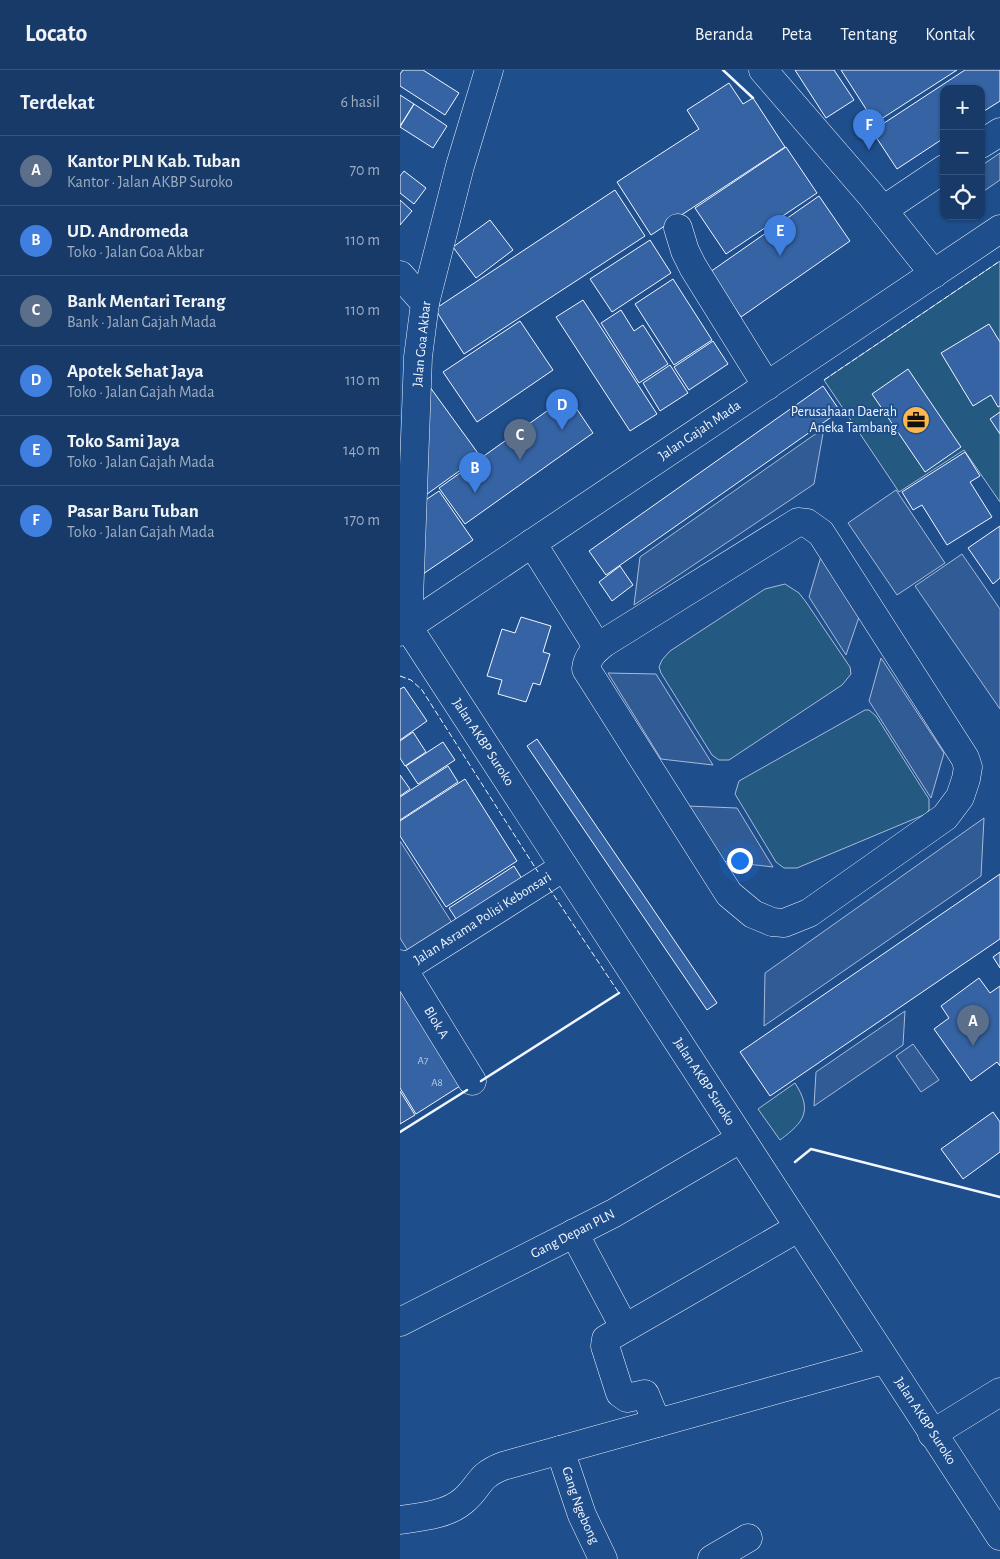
<!DOCTYPE html>
<html lang="id">
<meta charset="utf-8">
<style>
body{margin:0;font-family:"Alegreya Sans",sans-serif;background:#244571;color:#f1f3f6}
.controls{position:absolute;right:15px;top:15px;display:grid;overflow:hidden;border-radius:10px;box-shadow:0 1px 4px #0004}
.controls button{width:45px;height:45px;display:grid;place-items:center;padding:0;border:0;border-bottom:1px solid #36547d;background:#173a69;color:#f1f3f6;font:25px sans-serif}
.you{position:absolute;left:339px;top:790px;width:18px;height:18px;margin:-12px;border:4px solid #fff;border-radius:50%;background:#1a73e8;box-shadow:0 0 0 8px #1a73e833}
.badge{display:grid;place-items:center;width:32px;height:32px;border-radius:50%;background:#ffb74d;color:#fff;font-size:16px;font-weight:700}
.pin{position:absolute;translate:-50% -41px;filter:drop-shadow(0 1px 2px #0008)}
.pin::after{content:'';position:absolute;top:26px;width:18px;height:15px;background:inherit;clip-path:polygon(0 0,100% 0,50% 100%)}
.list{margin:0;padding:0;list-style:none}
h2{display:flex;justify-content:space-between;align-items:center;height:65px;margin:0;padding:0 20px;font-size:21px}
h2 small{font-size:16px;font-weight:400;color:#9eadc0}
.list li{display:grid;grid-template-columns:32px 1fr auto;gap:15px;align-items:center;box-sizing:border-box;height:70px;padding:0 20px;border-top:1px solid #36547d}
.list b{display:block;font-size:19px;white-space:nowrap}
.list p{margin:0;font-size:16px;white-space:nowrap;color:#9eadc0}
.list em{font-size:16px;font-style:normal;color:#9eadc0}
.icon{flex:none;width:28px;height:28px;fill:none;stroke:currentColor;stroke-width:2;stroke-linecap:round;stroke-linejoin:round}
.map{position:relative;flex:none;width:600px;height:1489px;overflow:hidden}
header{display:flex;align-items:center;gap:30px;box-sizing:border-box;height:70px;padding:0 25px;background:#173a69;border-bottom:1px solid #36547d}
header strong{font-size:24px}
nav{display:flex;gap:28px;margin-inline-start:auto;font-size:18px}
main{display:flex}
aside{flex:1;background:#173a69}
.map>svg:first-child{display:block}
.green{fill:#245a82;stroke:#a8bbd7}
.parking{fill:#305b95;stroke:#a8bbd7}
.building{fill:#3563a3;stroke:#f2f6ff}
.lines{fill:none;stroke-linecap:round;stroke-linejoin:round}
.minor-casing{stroke:#f2f6ff;stroke-width:29}
.highway-casing{stroke:#f2f6ff;stroke-width:29}
.minor{stroke:#1f4e8c;stroke-width:28}
.highway{stroke:#1f4e8c;stroke-width:28}
.fence{stroke:#f2f6ff;stroke-width:1;stroke-dasharray:6 2.5;stroke-linecap:butt}
.wall{stroke:#f2f6ff;stroke-width:2.5}
.labels{text-anchor:middle;dominant-baseline:central;stroke-width:4;stroke-linejoin:round;paint-order:stroke}
.number-label{font-size:11px;fill:#c3d1e8}
.street-label{font-size:14px;fill:#f2f6ff;stroke:#1f4e8c}
.poi-label{font-size:14px;fill:#f2f6ff;stroke:#1f4e8c;text-anchor:end}
</style>
<header>
<strong>Locato</strong>
<nav><a>Beranda</a><a>Peta</a><a>Tentang</a><a>Kontak</a></nav>
</header>
<main>
<aside>
<h2>Terdekat<small>6 hasil</small></h2>
<ul class="list">
<li><span class="badge" style="background:#5c6f8a">A</span><div><b>Kantor PLN Kab. Tuban</b><p>Kantor · Jalan AKBP Suroko</p></div><em>70 m</em></li>
<li><span class="badge" style="background:#3f7fe0">B</span><div><b>UD. Andromeda</b><p>Toko · Jalan Goa Akbar</p></div><em>110 m</em></li>
<li><span class="badge" style="background:#5c6f8a">C</span><div><b>Bank Mentari Terang</b><p>Bank · Jalan Gajah Mada</p></div><em>110 m</em></li>
<li><span class="badge" style="background:#3f7fe0">D</span><div><b>Apotek Sehat Jaya</b><p>Toko · Jalan Gajah Mada</p></div><em>110 m</em></li>
<li><span class="badge" style="background:#3f7fe0">E</span><div><b>Toko Sami Jaya</b><p>Toko · Jalan Gajah Mada</p></div><em>140 m</em></li>
<li><span class="badge" style="background:#3f7fe0">F</span><div><b>Pasar Baru Tuban</b><p>Toko · Jalan Gajah Mada</p></div><em>170 m</em></li>
</ul>
</aside>
<div class="map">
<svg width="600" height="1489" viewBox="0 0 600 1489">
<rect width="100%" height="100%" fill="#1f4e8c"/>
<!-- green -->
<path class="green" d="M 600,191 L 600,432 L 564,380 L 499,422 L 424,310 Z
M 385,514 L 399,523 L 406,532 L 450,597 L 451,604 L 442,615 L 329,690 L 319,690 L 312,685 L 261,603 L 259,597 L 262,590 L 270,581 L 365,519 Z
M 465,640 L 469,640 L 476,646 L 529,729 L 529,740 L 526,744 L 397,798 L 384,798 L 376,792 L 335,724 L 339,711 Z
M 395,1013 C 413,1041 404,1052 380,1070 L 358,1039 Z"/>
<!-- parking -->
<path class="parking" d="M 600,83 L 600,110 L 581,123 L 581,96 Z
M 424,358 L 414,414 L 234,535 L 240,487 Z
M 496,420 L 545,493 L 497,525 L 448,453 Z
M 422,483 L 460,544 L 446,585 L 409,527 Z
M 562,484 L 600,539 L 600,639 L 515,516 Z
M 481,588 L 544,683 L 531,728 L 469,631 Z
M 208,603 L 256,604 L 313,695 L 261,689 Z
M 287,736 L 337,738 L 373,797 L 321,791 Z
M 584,748 L 581,806 L 364,956 L 365,903 Z
M 0,771 L 54,856 L 10,884 L 0,868 Z
M 505,941 L 503,975 L 414,1036 L 416,1002 Z
M 513,974 L 539,1010 L 521,1022 L 496,986 Z"/>
<!-- building -->
<path class="building" d="M 3,0 L 23,0 L 59,23 L 45,45 L 0,16 L 0,4 Z
M 395,0 L 434,0 L 454,30 L 426,48 Z
M 441,0 L 557,0 L 475,53 Z
M 565,0 L 600,0 L 600,31 L 581,43 L 581,19 L 544,19 L 544,68 L 497,99 L 472,61 Z
M 329,13 L 343,34 L 353,28 L 385,77 L 251,165 L 217,112 L 299,59 L 287,40 Z
M 0,25 L 14,34 L 0,56 Z
M 14,34 L 47,56 L 33,78 L 0,57 Z
M 386,77 L 417,123 L 326,184 L 295,138 Z
M 4,101 L 26,118 L 14,134 L 0,123 L 0,106 Z
M 215,120 L 245,166 L 64,284 L 35,239 Z
M 419,126 L 450,171 L 341,247 L 310,202 Z
M 0,130 L 12,141 L 0,155 Z
M 90,150 L 113,180 L 76,208 L 53,177 Z
M 250,170 L 271,203 L 212,242 L 190,209 Z
M 273,209 L 312,270 L 274,295 L 235,234 Z
M 183,230 L 257,344 L 230,361 L 156,247 Z
M 221,240 L 234,261 L 243,255 L 268,294 L 239,313 L 201,253 Z
M 120,251 L 153,300 L 77,352 L 43,302 Z
M 589,254 L 600,272 L 600,336 L 598,337 L 591,325 L 573,336 L 541,283 Z
M 313,271 L 328,294 L 289,320 L 274,297 Z
M 270,295 L 288,323 L 260,341 L 243,313 Z
M 508,299 L 561,377 L 525,402 L 472,324 Z
M 27,313 L 80,386 L 23,427 Z
M 423,316 L 440,341 L 206,505 L 189,481 Z
M 168,326 L 193,363 L 65,454 L 39,418 Z
M 600,342 L 600,364 L 590,349 Z
M 565,382 L 580,406 L 570,412 L 592,447 L 547,475 L 522,435 L 513,440 L 502,422 Z
M 39,421 L 73,470 L 23,504 L 24,431 Z
M 600,456 L 600,508 L 593,514 L 568,478 Z
M 220,496 L 233,515 L 212,531 L 199,512 Z
M 121,547 L 151,556 L 143,582 L 150,584 L 140,615 L 133,613 L 126,632 L 98,624 L 102,610 L 87,606 L 102,559 L 115,563 Z
M 4,617 L 27,651 L 0,670 L 0,619 Z
M 13,662 L 26,682 L 5,696 L 0,688 L 0,671 Z
M 137,669 L 317,933 L 307,940 L 127,676 Z
M 43,672 L 55,690 L 18,714 L 6,696 Z
M 48,696 L 58,712 L 0,750 L 0,727 Z
M 0,705 L 10,719 L 0,726 Z
M 65,709 L 117,791 L 46,837 L 0,766 L 0,751 Z
M 114,796 L 124,812 L 60,855 L 49,838 Z
M 600,804 L 600,869 L 370,1026 L 340,982 Z
M 600,882 L 600,898 L 593,887 Z
M 579,908 L 590,923 L 600,916 L 600,996 L 597,992 L 571,1011 L 534,959 L 549,948 L 541,936 Z
M 0,920 L 60,1016 L 16,1044 L 0,1018 Z
M 0,1021 L 15,1045 L 0,1054 Z
M 593,1042 L 600,1052 L 600,1082 L 563,1109 L 541,1079 Z"/>
<g class="lines">
<!-- minor casing -->
<g class="minor-casing">
<g id="minor">
<path id="s1" d="M 89,0 L 60,96 L 25,233 L 18,287 L 8,557 L 600,1466"/>
<path d="M 363,0 L 470,124 L 534,204"/>
<path d="M 581,74 L 600,62"/>
<path d="M 483,140 L 544,99"/>
<path d="M 278,158 L 285,181 L 293,197 L 367,316"/>
<path d="M 0,205 L 25,233"/>
<path d="M 398,452 L 407,453 L 421,463 L 565,688 L 568,697 L 566,709 L 560,727 L 545,747 L 409,843 L 384,853 L 372,852 L 353,844 L 329,824 L 186,599 C 187,587 195,580 204,573 Z"/>
<path d="M 132,473 L 198,578"/>
<path id="s2" d="M 0,894 L 72,1011"/>
<path id="s3" d="M 0,901 L 164,797"/>
<path d="M 174,1163 L 224,1257"/>
<path id="s4" d="M 0,1252 L 214,1143 L 340,1069"/>
<path d="M 257,1353 L 245,1324 L 227,1328 L 220,1323 L 205,1276 L 206,1269 L 398,1158"/>
<path d="M 532,1364 L 600,1322"/>
<path id="s5" d="M 160,1380 L 182,1445 L 203,1489"/>
<path d="M 0,1450 C 20,1447 47,1445 63,1431 C 81,1416 77,1406 103,1396 L 483,1290"/>
<path d="M 312,1489 L 348,1468"/>
</g>
</g>
<!-- highway casing -->
<g class="highway-casing">
<g id="highway">
<path id="s6" d="M 0,562 L 600,159"/>
</g>
</g>
<!-- minor -->
<use href="#minor" class="minor"/>
<!-- highway -->
<use href="#highway" class="highway"/>
<!-- fence -->
<path class="fence" d="M 424,310 L 600,191
M 0,606 L 11,610 L 22,620 L 138,802
M 149,818 L 219,923"/>
<!-- wall -->
<path class="wall" d="M 323,0 L 353,28
M 81,1011 L 219,923
M 0,1062 L 67,1020
M 395,1092 L 411,1079 L 600,1127"/>
</g>
<!-- icons -->
<defs>
<g id="office-disc" transform="scale(1.4375)"><circle r="9.5" fill="#ffb74d" stroke="#1f4e8c"/><path d="M-6-3h4V-5.5h4V-3h4V5H-6ZM-1-4.5V-3h2v-1.5ZM-6 0V1H6V0Z" fill="#111"/></g>
</defs>
<g fill-rule="evenodd">
<use href="#office-disc" x="516" y="350"/>
</g>
<g class="labels">
<!-- number labels -->
<g class="number-label">
<text x="23" y="990">A7</text>
<text x="37" y="1012">A8</text>
</g>
<!-- street labels -->
<g class="street-label">
<text transform="translate(22 274) rotate(-84)">Jalan Goa Akbar</text>
<text stroke="none"><textPath href="#s6" startOffset="361">Jalan Gajah Mada</textPath></text>
<text stroke="none"><textPath href="#s1" startOffset="704">Jalan AKBP Suroko</textPath></text>
<text stroke="none"><textPath href="#s3" startOffset="98">Jalan Asrama Polisi Kebonsari</textPath></text>
<text stroke="none"><textPath href="#s2" startOffset="69">Blok A</textPath></text>
<text stroke="none"><textPath href="#s1" startOffset="1109">Jalan AKBP Suroko</textPath></text>
<text stroke="none"><textPath href="#s4" startOffset="194">Gang Depan PLN</textPath></text>
<text stroke="none"><textPath href="#s1" startOffset="1514">Jalan AKBP Suroko</textPath></text>
<text stroke="none"><textPath href="#s5" startOffset="59">Gang Ngebong</textPath></text>
</g>
<!-- poi labels -->
<g class="poi-label">
<text x="497" y="342">Perusahaan Daerah<tspan x="497" dy="16">Aneka Tambang</tspan></text>
</g>
</g>
</svg>
<div class="controls">
<button>+</button>
<button>−</button>
<button><svg class="icon" aria-label="locate" viewBox="0 0 24 24"><circle cx="12" cy="12" r="6"/><path d="M12 2v4M12 18v4M2 12h4M18 12h4"/></svg></button>
</div>
<div class="you"></div>
<div class="pin badge" style="left:573px;top:976px;background:#5c6f8a">A</div>
<div class="pin badge" style="left:75px;top:423px;background:#3f7fe0">B</div>
<div class="pin badge" style="left:120px;top:390px;background:#5c6f8a">C</div>
<div class="pin badge" style="left:162px;top:360px;background:#3f7fe0">D</div>
<div class="pin badge" style="left:380px;top:186px;background:#3f7fe0">E</div>
<div class="pin badge" style="left:469px;top:80px;background:#3f7fe0">F</div>
</div>
</main>
